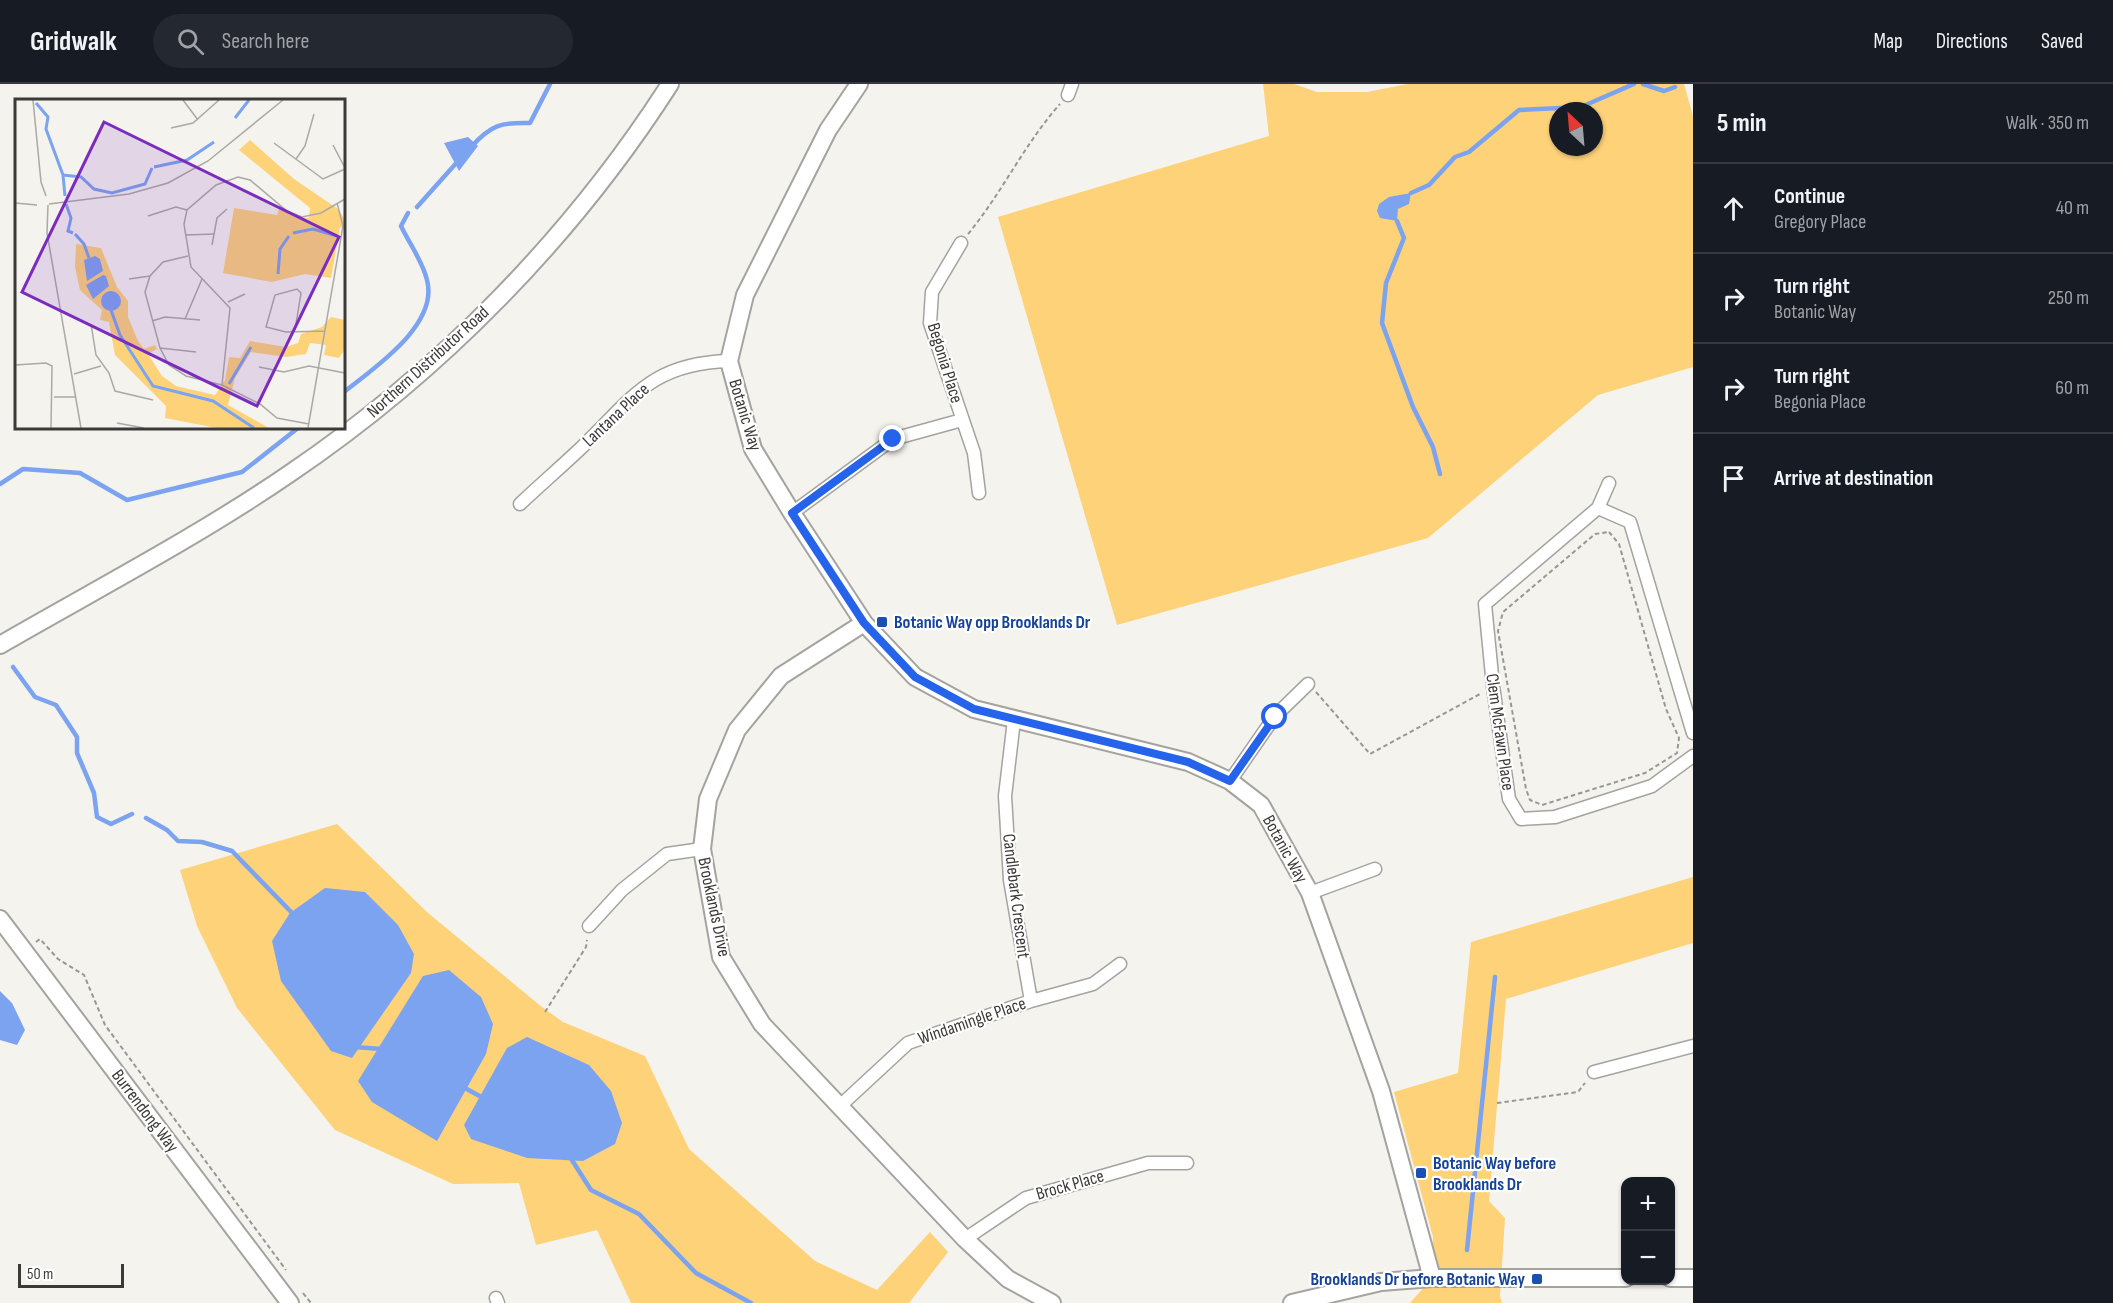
<!DOCTYPE html>
<meta charset="utf-8">
<style>
body{margin:0;font-family:"Sofia Sans Condensed",sans-serif;background:#242831;color:#f1f3f6}
.controls{position:absolute;right:18px;bottom:18px;display:grid;overflow:hidden;border-radius:12px;box-shadow:0 2px 4px #0004}
.controls button{width:54px;height:54px;display:grid;place-items:center;padding:0;border:0;border-bottom:2px solid #363941;background:#171b24;color:#f1f3f6;font:30px sans-serif}
.compass{position:absolute;left:1549px;top:18px;width:54px;height:54px;border-radius:50%;background:#171b24;box-shadow:0 2px 4px #0004;rotate:334deg}
.scale{position:absolute;left:18px;bottom:15px;width:106px;box-sizing:border-box;padding-left:6px;border:3px solid #3b3a38;border-top:0;font-size:16px;line-height:21px;white-space:nowrap;color:#3b3a38;-webkit-text-stroke:4px #fff;paint-order:stroke}
.stop{position:absolute;width:18px;height:18px;margin:-14px;border:4px solid #2563eb;border-radius:50%;background:#fff}
.stop.end{background:#2563eb;border-color:#fff;box-shadow:0 2px 6px #0008}
.list{margin:0;padding:0;list-style:none}
h2{display:flex;justify-content:space-between;align-items:center;height:78px;margin:0;padding:0 24px;font-size:26px}
h2 small{font-size:20px;font-weight:400;color:#9ea1a6}
.list li{display:grid;grid-template-columns:39px 1fr auto;gap:18px;align-items:center;box-sizing:border-box;height:90px;padding:0 24px;border-top:2px solid #363941}
.list b{display:block;font-size:22px;white-space:nowrap}
.list p{margin:0;font-size:20px;white-space:nowrap;color:#9ea1a6}
.list em{font-size:20px;font-style:normal;color:#9ea1a6}
.icon{flex:none;width:33px;height:33px;fill:none;stroke:currentColor;stroke-width:2;stroke-linecap:round;stroke-linejoin:round}
.map{position:relative;flex:none;width:1693px;height:1219px;overflow:hidden}
header{display:flex;align-items:center;gap:36px;box-sizing:border-box;height:84px;padding:0 30px;background:#171b24;border-bottom:2px solid #363941}
header strong{font-size:28px}
nav{display:flex;gap:33px;margin-inline-start:auto;font-size:21px}
.search{width:420px;height:54px;background:#242831;display:flex;align-items:center;gap:15px;box-sizing:border-box;padding:0 21px;border-radius:33px;color:#9ea1a6;font-size:22px}
main{display:flex}
aside{flex:1;background:#171b24}
.map>svg:first-child{display:block}
.green{fill:#fdd279;fill-rule:evenodd}
.water{fill:#7ba3ef}
.lines{fill:none;stroke-linecap:round;stroke-linejoin:round}
.stream{stroke:#7ba3ef;stroke-width:4.5}
.street-casing{stroke:#a5a39f;stroke-width:15}
.secondary-casing{stroke:#a5a39f;stroke-width:20}
.path{stroke:#999794;stroke-width:2;stroke-dasharray:4.5 3;stroke-linecap:butt}
.street{stroke:#fff;stroke-width:12}
.secondary{stroke:#fff;stroke-width:16}
.route{stroke:#2563eb;stroke-width:8}
.transit-dot{fill:#1a4fb4;stroke:#fff;stroke-width:2}
.labels{text-anchor:middle;dominant-baseline:central;stroke-width:4.5;stroke-linejoin:round;paint-order:stroke}
.street-label{font-size:18px;fill:#3b3a38;stroke:#fff}
.transit-label{font-size:18px;font-weight:bold;fill:#164399;stroke:#fff;text-anchor:start}
.inset-river{fill:none;stroke:#7ba3ef;stroke-width:3}
.inset-road{fill:none;stroke:#aba9a5;stroke-width:1.5}
.view{fill:#7b2cbf;fill-opacity:0.15;stroke:#7b2cbf;stroke-width:3}
.inset-edge{fill:none;stroke:#3b3a38;stroke-width:3}
</style>
<header>
<strong>Gridwalk</strong>
<div class="search"><svg class="icon" aria-label="search" viewBox="0 0 24 24"><circle cx="10" cy="10" r="6"/><path d="M15 15l6 6"/></svg>Search here</div>
<nav><a>Map</a><a>Directions</a><a>Saved</a></nav>
</header>
<main>
<div class="map">
<svg width="1693" height="1219" viewBox="0 0 1693 1219">
<rect width="100%" height="100%" fill="#f5f3ee"/>
<!-- green -->
<path class="green" d="M 1263,0 L 1294,0 L 1317,8 L 1367,8 L 1407,0 L 1684,0 L 1693,32 L 1693,283 L 1598,311 L 1428,454 L 1117,541 L 998,133 L 1269,52 ZM 1558,27 L 1594,27 L 1594,63 L 1558,63 Z
M 337,740 L 428,829 L 542,923 L 563,938 L 645,972 L 689,1065 L 815,1177 L 877,1206 L 930,1148 L 948,1168 L 909,1219 L 631,1219 L 597,1146 L 536,1161 L 519,1099 L 453,1100 L 335,1046 L 237,924 L 197,842 L 180,786 Z
M 1693,793 L 1693,859 L 1506,915 L 1489,1117 L 1505,1134 L 1500,1212 L 1502,1219 L 1410,1219 L 1432,1194 L 1433,1153 L 1394,1008 L 1458,989 L 1471,858 Z"/>
<!-- water -->
<path class="water" d="M 468,53 L 478,62 L 459,87 L 444,59 Z
M 1411,109 L 1409,120 L 1398,125 L 1397,137 L 1380,134 L 1377,127 L 1379,120 L 1389,113 Z
M 325,804 L 365,808 L 398,841 L 414,870 L 411,889 L 352,974 L 331,967 L 281,897 L 272,857 L 290,829 Z
M 449,886 L 481,913 L 493,940 L 486,970 L 437,1057 L 372,1018 L 358,997 L 423,892 Z
M 0,907 L 12,919 L 25,946 L 17,961 L 0,956 Z
M 527,953 L 589,981 L 611,1007 L 622,1039 L 615,1060 L 583,1077 L 527,1074 L 471,1055 L 464,1041 L 507,964 Z"/>
<g class="lines">
<!-- stream -->
<path class="stream" d="M 1643,0 L 1664,7 L 1675,3
M 471,63 C 491,41 501,38 530,39 L 550,0
M 1411,109 L 1429,101 L 1455,73 L 1469,68 L 1519,26 L 1581,23 L 1634,0
M 417,123 L 459,76
M 1397,137 L 1404,154 L 1386,199 L 1382,239 L 1413,323 L 1433,363 L 1440,390
M 344,308 C 374,284 439,241 427,196 C 423,178 409,159 401,142 L 408,129
M 0,400 L 23,385 L 80,389 L 127,416 L 242,388 L 298,344
M 13,583 L 35,613 L 56,621 L 77,653 L 77,669 L 94,709 L 97,733 L 111,740 L 132,730
M 146,734 L 167,746 L 178,757 L 202,758 L 232,767 L 295,832
M 354,963 L 382,965
M 463,1003 L 485,1015
M 570,1073 L 591,1106 L 639,1130 L 696,1189 L 751,1219
M 1467,1166 L 1495,893"/>
<!-- street casing -->
<g class="street-casing">
<path id="street" d="M 1068,11 L 1072,0
M 961,159 L 932,208 L 930,239 L 974,369 L 979,409
M 520,420 C 540,401 561,383 581,364 C 632,315 651,279 729,277
M 1598,424 L 1609,399
M 792,429 L 893,355 L 962,336
M 1014,636 L 1005,712 L 1010,796 L 1031,917
M 1693,649 L 1630,438 L 1598,424 L 1485,520 L 1493,602 L 1509,715 L 1521,735 L 1555,733 L 1652,702 L 1693,672
M 1230,697 L 1275,632 L 1308,600
M 1310,809 L 1375,785
M 589,842 L 622,806 L 667,770 L 702,765
M 1594,988 L 1693,962
M 840,1022 L 908,959 L 1031,917 L 1093,900 L 1120,880
M 965,1155 L 1026,1114 L 1148,1079 L 1187,1079
M 496,1214 L 498,1219"/>
</g>
<!-- secondary casing -->
<g class="secondary-casing">
<path id="secondary" d="M 859,0 L 828,46 L 745,211 L 729,277 L 753,365 L 792,429 L 864,539 L 915,593 L 974,625 L 1188,678 L 1230,697 L 1261,721 L 1310,809 L 1381,1007 L 1432,1194
M 864,539 L 781,592 L 737,646 L 708,715 L 702,765 L 721,873 L 762,940 L 965,1155 L 1008,1195 L 1052,1219
M 0,561 C 97,505 197,453 289,390 C 440,288 572,153 670,0
M 0,835 L 290,1219
M 1670,1194 L 1693,1194
M 1292,1219 L 1381,1198 L 1432,1194 L 1626,1194"/>
</g>
<!-- path -->
<path class="path" d="M 968,150 C 1002,109 1025,59 1060,20
M 1609,448 L 1619,460 L 1666,625 L 1679,654 L 1677,669 L 1645,689 L 1542,721 L 1530,716 L 1526,705 L 1498,547 L 1503,528 L 1595,450 Z
M 1316,608 L 1370,670 L 1480,610
M 36,858 L 40,855 L 58,875 L 84,891 L 105,941 L 286,1186
M 545,928 L 586,863 L 587,856
M 1497,1019 L 1578,1008 L 1585,999
M 303,1209 L 311,1219"/>
<!-- street -->
<use href="#street" class="street"/>
<!-- secondary -->
<use href="#secondary" class="secondary"/>
</g>
<g class="lines">
<!-- route -->
<path class="route" d="M 893,355 L 792,429 L 864,539 L 915,593 L 974,625 L 1188,678 L 1230,697 L 1275,633"/>
</g>
<!-- markers -->
<g class="transit-dot">
<rect x="876" y="532" width="12" height="12" rx="3"/>
<rect x="1415" y="1083" width="12" height="12" rx="3"/>
<rect x="1531" y="1189" width="12" height="12" rx="3"/>
</g>
<g class="labels">
<!-- street labels -->
<g class="street-label">
<text transform="translate(428 278) rotate(-42)">Northern Distributor Road</text>
<text transform="translate(945 279) rotate(73)">Begonia Place</text>
<text transform="translate(616 331) rotate(-43)">Lantana Place</text>
<text transform="translate(745 331) rotate(73)">Botanic Way</text>
<text transform="translate(1500 648) rotate(82)">Clem McFawn Place</text>
<text transform="translate(1285 765) rotate(61)">Botanic Way</text>
<text transform="translate(1016 812) rotate(83)">Candlebark Crescent</text>
<text transform="translate(714 823) rotate(78)">Brooklands Drive</text>
<text transform="translate(972 937) rotate(-19)">Windamingle Place</text>
<text transform="translate(145 1027) rotate(53)">Burrendong Way</text>
<text transform="translate(1070 1101) rotate(-16)">Brock Place</text>
</g>
<!-- transit labels -->
<g class="transit-label">
<text x="894" y="538">Botanic Way opp Brooklands Dr</text>
<text x="1433" y="1079">Botanic Way before<tspan x="1433" dy="21">Brooklands Dr</tspan></text>
<text x="1525" y="1195" text-anchor="end">Brooklands Dr before Botanic Way</text>
</g>
</g>
<!-- overview -->
<g transform="translate(15 15)">
<rect width="330" height="330" fill="#f5f3ee"/>
<path d="M 235,41 L 279,80 L 323,110 L 330,121 L 330,131 L 325,128 L 316,179 L 290,175 L 257,183 L 208,174 L 219,109 L 262,116 L 265,107 L 279,117 L 294,119 L 295,109 L 224,51 ZM 61,145 L 86,149 L 102,188 L 113,202 L 113,218 L 123,242 L 129,250 L 140,246 L 142,250 L 133,255 L 147,277 L 161,287 L 200,296 L 210,281 L 214,258 L 225,259 L 235,242 L 271,248 L 283,244 L 286,235 L 307,228 L 316,218 L 330,221 L 330,250 L 324,259 L 309,256 L 311,246 L 295,244 L 291,255 L 271,258 L 236,253 L 220,279 L 213,306 L 254,329 L 202,329 L 150,319 L 151,307 L 100,256 L 94,223 L 85,221 L 87,211 L 65,191 L 60,168 Z" fill="#fdd279"/>
<path d="M 80,157 L 85,160 L 88,172 L 72,182 L 69,161 ZM 88,176 L 91,177 L 94,187 L 78,200 L 71,186 ZM86 202a10 10 0 1 1 20 0a10 10 0 1 1-20 0Z" fill="#7ba3ef"/>
<path class="inset-river" d="M 21,4 L 33,18 L 31,30 L 48,76 L 50,97M 220,19 L 234,1M 139,68 L 172,61 L 199,43M 48,76 L 66,78 L 79,90 L 97,94 L 130,85 L 137,69M 51,105 L 56,119 L 53,132 L 58,134M 278,134 L 298,130 L 322,137M 60,135 L 69,145 L 74,159M 263,175 L 265,150 L 274,137M 96,211 L 105,236 L 138,287 L 198,302 L 239,329M 214,285 L 236,248"/>
<path class="inset-road" d="M 18,1 L 26,83 L 31,97M 168,1 L 183,21M 156,29 L 178,24 L 204,1M 259,44 L 308,80 L 330,70M 318,46 L 330,69M 281,60 L 290,47 L 299,15M 0,104 L 22,106M 34,105 L 114,95 L 153,84 L 193,62 L 268,1M 33,106 L 32,134 L 66,329M 133,117 L 161,108 L 172,111M 170,136 L 200,135M 197,146 L 202,119 L 212,110M 173,157 L 148,163 L 135,177 L 130,193 L 145,249 L 154,266 L 171,277 L 207,286 L 245,305 L 262,319 L 294,325M 114,180 L 135,177M 213,203 L 230,195M 170,220 L 187,180M 137,222 L 150,218 L 185,221M 76,225 L 81,256 L 94,274 L 100,292 L 138,301M 280,231 L 286,194 L 282,190 L 260,196 L 251,228 L 271,233 L 310,232M 145,249 L 181,253M 0,266 L 31,264 L 37,267 L 36,329M 244,268 L 269,273 L 294,267 L 330,274M 59,275 L 86,267M 207,286 L 215,209 L 176,168 L 169,125 L 172,111 L 201,86 L 223,78 L 235,81 L 272,112 L 287,118 L 306,114 L 330,100M 39,298 L 61,298M 102,324 L 129,329M 293,329 L 328,127 L 322,104"/>
<path class="view" d="M 89,23 L 324,138 L 242,307 L 7,193 Z"/>
<rect width="330" height="330" class="inset-edge"/>
</g>
</svg>
<div class="controls">
<button>+</button>
<button>−</button>
</div>
<svg class="compass" viewBox="-18 -18 36 36"><path d="M0-13l5 13h-10z" fill="#e53935"/><path d="M0 13l5-13h-10z" fill="#9ea1a6"/></svg>
<div class="scale">50 m</div>
<div class="stop" style="left:1275px;top:633px"></div>
<div class="stop end" style="left:893px;top:355px"></div>
</div>
<aside>
<h2>5 min<small>Walk · 350 m</small></h2>
<ul class="list">
<li><svg class="icon" aria-label="ahead" viewBox="0 0 24 24"><path d="M12 20V5M6 11l6-6 6 6"/></svg><div><b>Continue</b><p>Gregory Place</p></div><em>40 m</em></li>
<li><svg class="icon" aria-label="right" viewBox="0 0 24 24"><path d="M7 20v-9h11M14 6l5 5-5 5"/></svg><div><b>Turn right</b><p>Botanic Way</p></div><em>250 m</em></li>
<li><svg class="icon" aria-label="right" viewBox="0 0 24 24"><path d="M7 20v-9h11M14 6l5 5-5 5"/></svg><div><b>Turn right</b><p>Begonia Place</p></div><em>60 m</em></li>
<li><svg class="icon" aria-label="arrive" viewBox="0 0 24 24"><path d="M6 21V4h12l-3 4 3 4H6"/></svg><div><b>Arrive at destination</b></div></li>
</ul>
</aside>
</main>
